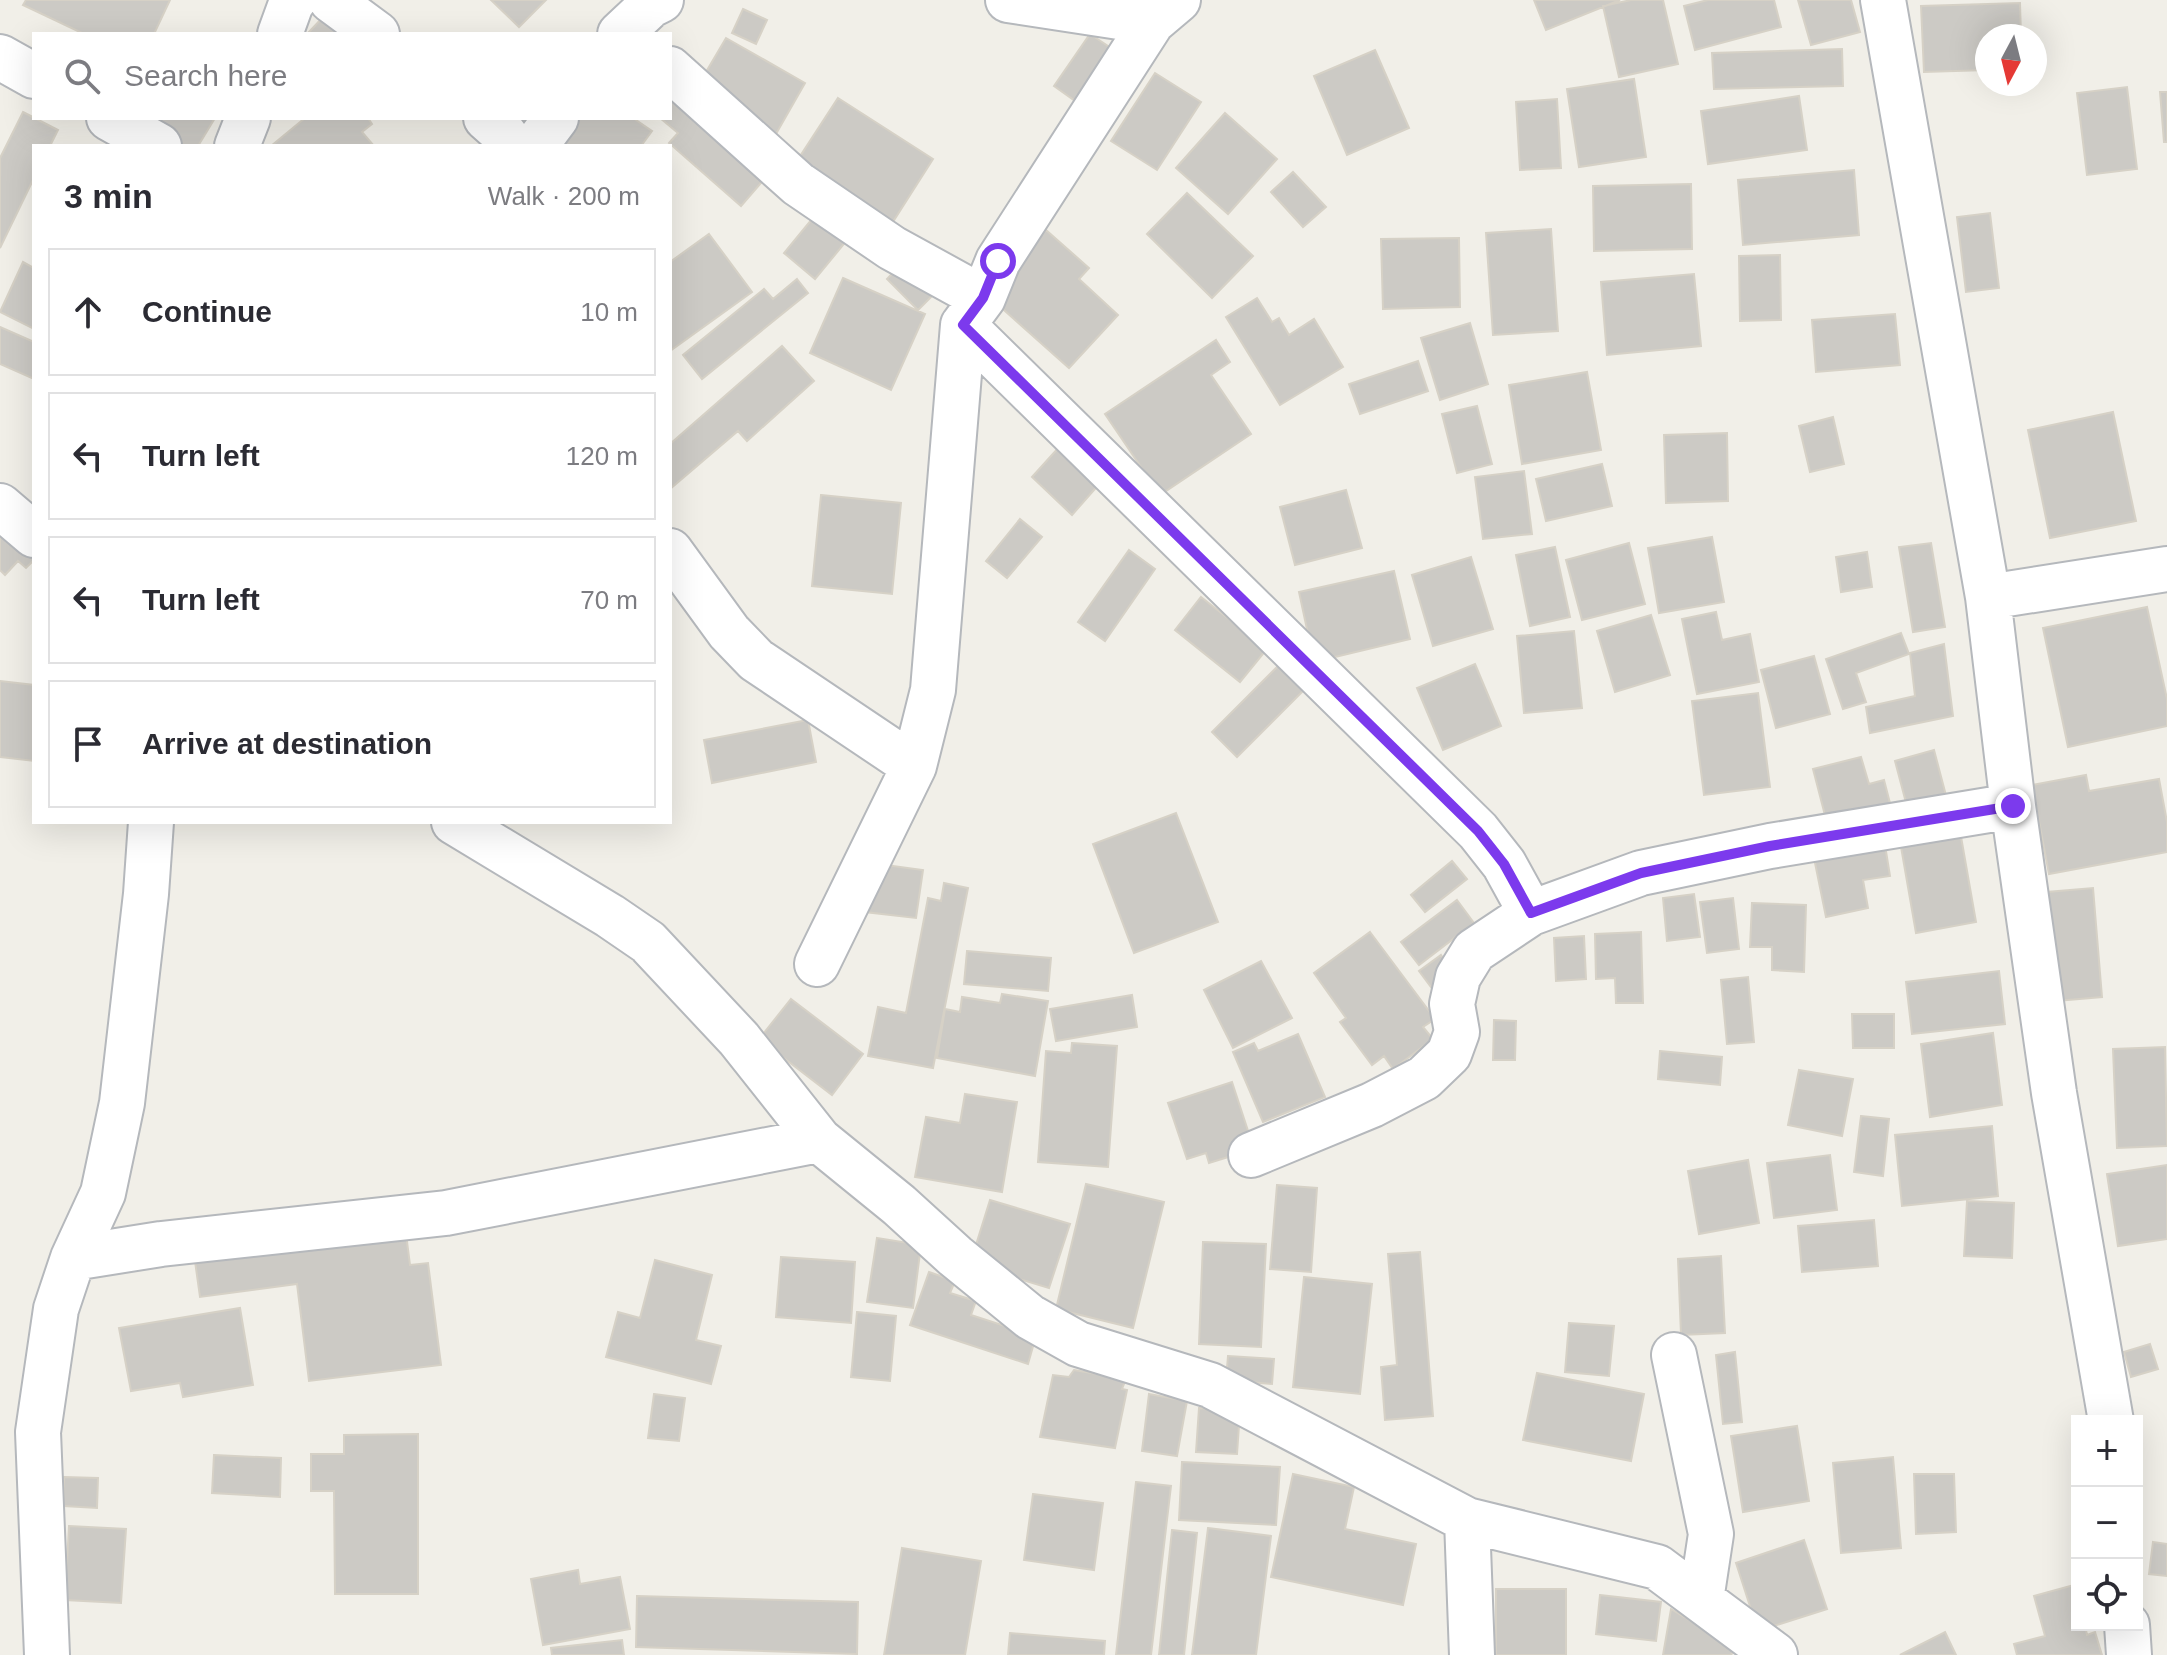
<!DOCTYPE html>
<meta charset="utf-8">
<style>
body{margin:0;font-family:Arial,sans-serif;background:#f7f7f7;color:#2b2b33}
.controls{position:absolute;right:24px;bottom:24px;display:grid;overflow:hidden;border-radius:0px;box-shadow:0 8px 32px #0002}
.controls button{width:72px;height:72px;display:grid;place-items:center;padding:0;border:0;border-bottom:2px solid #e1e1e2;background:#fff;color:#2b2b33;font:40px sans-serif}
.compass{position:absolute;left:1975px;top:24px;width:72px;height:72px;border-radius:50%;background:#fff;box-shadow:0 8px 32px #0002;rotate:187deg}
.stop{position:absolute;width:24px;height:24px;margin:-18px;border:6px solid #7c3aed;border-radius:50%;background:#fff}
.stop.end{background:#7c3aed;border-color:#fff;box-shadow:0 2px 8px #0008}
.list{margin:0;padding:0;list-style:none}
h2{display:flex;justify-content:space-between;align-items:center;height:104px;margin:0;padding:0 32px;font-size:34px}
h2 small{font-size:26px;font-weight:400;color:#7c7c81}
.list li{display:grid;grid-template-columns:52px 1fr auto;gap:24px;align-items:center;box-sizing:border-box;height:128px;margin:0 16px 16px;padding:0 16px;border:2px solid #e1e1e2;border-radius:0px}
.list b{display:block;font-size:30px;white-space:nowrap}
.list em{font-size:26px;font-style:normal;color:#7c7c81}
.icon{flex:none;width:44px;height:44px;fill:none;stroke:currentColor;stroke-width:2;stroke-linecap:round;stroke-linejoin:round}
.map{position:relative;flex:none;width:2167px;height:1655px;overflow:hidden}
.search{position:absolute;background:#fff;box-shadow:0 8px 32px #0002;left:32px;top:32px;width:640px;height:88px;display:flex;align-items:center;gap:20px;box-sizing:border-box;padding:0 28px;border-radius:0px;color:#7c7c81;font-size:30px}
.panel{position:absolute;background:#fff;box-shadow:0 8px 32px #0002;left:32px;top:144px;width:640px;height:680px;border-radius:0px}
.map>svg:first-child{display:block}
.building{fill:#cccac5;stroke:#d6d1c6;stroke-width:2}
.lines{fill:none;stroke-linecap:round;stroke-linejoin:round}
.minor-casing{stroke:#b5b8bc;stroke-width:48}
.minor{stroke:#fff;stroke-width:44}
.route{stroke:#7c3aed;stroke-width:10}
</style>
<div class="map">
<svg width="2167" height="1655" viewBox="0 0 2167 1655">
<rect width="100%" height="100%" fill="#f1efe8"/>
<!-- building -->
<path class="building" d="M 26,0 L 170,0 L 154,34 L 84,34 L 23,5 Z
M 491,0 L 546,0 L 519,27 Z
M 1534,0 L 1620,0 L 1546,30 Z
M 1631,0 L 1663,0 L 1678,64 L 1619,77 L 1603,6 Z
M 1708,0 L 1774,0 L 1781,27 L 1695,50 L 1684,6 Z
M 1798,0 L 1851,0 L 1860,32 L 1811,45 Z
M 2020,3 L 2021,36 L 1987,36 L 1987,70 L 1924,72 L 1921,6 Z
M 743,9 L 767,20 L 756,44 L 732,33 Z
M 326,14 L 346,34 L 307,34 Z
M 1090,34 L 1114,50 L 1078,103 L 1054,86 Z
M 726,38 L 805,83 L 776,134 L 696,89 Z
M 1842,49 L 1843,86 L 1714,89 L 1712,53 Z
M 1375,50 L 1409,128 L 1347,155 L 1314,76 Z
M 1155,73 L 1201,102 L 1157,170 L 1111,141 Z
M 1634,79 L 1646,157 L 1579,167 L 1567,89 Z
M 2127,87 L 2137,169 L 2087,175 L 2077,93 Z
M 670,90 L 767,176 L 741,206 L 669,143 L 678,133 L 660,118 L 670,118 Z
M 2160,92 L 2167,92 L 2167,142 L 2164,142 Z
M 1799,96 L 1807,150 L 1708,164 L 1701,111 Z
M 838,98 L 933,159 L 889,228 L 793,167 Z
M 1557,99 L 1561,168 L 1520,170 L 1516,102 Z
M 23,112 L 58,130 L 50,146 L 34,146 L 34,178 L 0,248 L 0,158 Z
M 1225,113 L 1277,159 L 1228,214 L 1176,168 Z
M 130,118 L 215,118 L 198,146 L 177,146 Z
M 305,118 L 368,118 L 372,124 L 362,132 L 374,146 L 271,146 Z
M 580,118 L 633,118 L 652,131 L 641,146 L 560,146 Z
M 1854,170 L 1859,235 L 1743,245 L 1738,180 Z
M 1293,172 L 1326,207 L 1303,227 L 1271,192 Z
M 1691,184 L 1692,249 L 1594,251 L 1593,186 Z
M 1187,193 L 1253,256 L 1212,298 L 1147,234 Z
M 817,213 L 848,239 L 815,279 L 784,253 Z
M 1990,213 L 1999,288 L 1966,292 L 1957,217 Z
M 1551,229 L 1558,331 L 1493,335 L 1486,233 Z
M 1046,230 L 1089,268 L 1079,279 L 1118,315 L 1069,368 L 987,295 Z
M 709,234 L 752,292 L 670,351 L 670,262 Z
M 1459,238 L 1460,307 L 1383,309 L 1381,239 Z
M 1780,255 L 1781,320 L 1740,321 L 1739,256 Z
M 905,260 L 937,291 L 918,310 L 887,279 Z
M 23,262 L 34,268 L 34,329 L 0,312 Z
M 1694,274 L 1701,346 L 1607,355 L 1601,282 Z
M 843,278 L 925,314 L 891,390 L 810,353 Z
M 797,279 L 808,293 L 702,379 L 683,355 L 764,289 L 773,299 Z
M 1257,298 L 1272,322 L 1279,318 L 1289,335 L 1314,319 L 1343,367 L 1280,405 L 1226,317 Z
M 1895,314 L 1900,365 L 1816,372 L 1812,320 Z
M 1470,323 L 1488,384 L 1440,400 L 1421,338 Z
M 0,327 L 34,342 L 34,379 L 0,364 Z
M 1216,340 L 1230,362 L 1211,375 L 1251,434 L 1160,495 L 1105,414 Z
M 782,346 L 814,381 L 747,441 L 738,431 L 670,489 L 670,444 Z
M 1418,361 L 1428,391 L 1360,414 L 1349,384 Z
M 1587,372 L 1601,450 L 1522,464 L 1509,385 Z
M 1477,406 L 1492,464 L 1457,473 L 1442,414 Z
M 2113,412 L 2136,521 L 2050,538 L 2028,430 Z
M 1833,417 L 1844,464 L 1810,472 L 1799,426 Z
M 1727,433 L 1728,501 L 1666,503 L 1664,435 Z
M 1061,445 L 1101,482 L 1072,515 L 1032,477 Z
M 1602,464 L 1612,506 L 1546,521 L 1536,479 Z
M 1524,471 L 1532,534 L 1483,539 L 1475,477 Z
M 1346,490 L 1362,548 L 1295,565 L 1280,507 Z
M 821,495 L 901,503 L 892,594 L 812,586 Z
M 1020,519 L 1042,537 L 1007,578 L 986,561 Z
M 0,524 L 34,555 L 34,560 L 26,568 L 18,561 L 5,575 L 0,570 Z
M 1712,537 L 1724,602 L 1659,613 L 1648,548 Z
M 1629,543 L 1645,604 L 1582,620 L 1566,560 Z
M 1931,543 L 1945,627 L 1913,632 L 1899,547 Z
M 1555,547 L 1570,617 L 1530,626 L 1516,555 Z
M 1129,550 L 1155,569 L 1105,641 L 1078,622 Z
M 1867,552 L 1872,587 L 1841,592 L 1836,557 Z
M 1471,557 L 1493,629 L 1433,646 L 1412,575 Z
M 1394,571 L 1410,639 L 1314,662 L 1299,592 Z
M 1201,597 L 1267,649 L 1240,682 L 1175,630 Z
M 2147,607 L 2167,699 L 2167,726 L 2068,747 L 2043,628 Z
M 1716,612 L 1722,640 L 1750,634 L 1759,682 L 1697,694 L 1682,619 Z
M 1651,615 L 1670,675 L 1615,692 L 1597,631 Z
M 1574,631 L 1582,708 L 1524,713 L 1517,636 Z
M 1901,633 L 1909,654 L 1856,673 L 1866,702 L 1843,709 L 1826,659 Z
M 1944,644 L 1953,716 L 1870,733 L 1866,707 L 1915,696 L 1910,653 Z
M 1814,656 L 1830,714 L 1776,728 L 1761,670 Z
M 1280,664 L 1305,689 L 1237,757 L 1212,732 Z
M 1475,664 L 1501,726 L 1443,750 L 1417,688 Z
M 0,681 L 34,685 L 34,761 L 0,757 Z
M 1758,693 L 1770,787 L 1704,795 L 1692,701 Z
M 808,720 L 816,762 L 712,783 L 704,740 Z
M 1934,750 L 1948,803 L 1909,814 L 1895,761 Z
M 1861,757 L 1869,784 L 1884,780 L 1891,807 L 1827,823 L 1813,769 Z
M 2086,775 L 2089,791 L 2159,779 L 2167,822 L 2167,852 L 2049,874 L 2032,785 Z
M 1176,813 L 1218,922 L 1134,953 L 1093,844 Z
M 1960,831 L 1976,922 L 1916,933 L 1900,841 Z
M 1884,839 L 1890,876 L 1863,880 L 1868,908 L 1826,917 L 1813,853 Z
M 1452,861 L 1467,879 L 1425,912 L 1411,895 Z
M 871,863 L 923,870 L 916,918 L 865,912 Z
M 944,883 L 968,888 L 933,1068 L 868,1056 L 878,1007 L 906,1013 L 928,898 L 941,901 Z
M 2093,888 L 2102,997 L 2057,1001 L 2047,892 Z
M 1694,894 L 1700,937 L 1667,941 L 1663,898 Z
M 1733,898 L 1739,949 L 1707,953 L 1700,902 Z
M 1457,900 L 1474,923 L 1419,965 L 1401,942 Z
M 1752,903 L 1806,905 L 1804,972 L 1772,970 L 1772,947 L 1750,947 Z
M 1370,932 L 1435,1019 L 1423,1027 L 1433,1039 L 1393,1069 L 1384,1056 L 1372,1065 L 1340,1022 L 1346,1018 L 1314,973 Z
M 1641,932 L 1643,1003 L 1616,1003 L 1615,978 L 1596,979 L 1595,934 Z
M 1584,936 L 1586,979 L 1556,981 L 1554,938 Z
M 967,951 L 1051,958 L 1048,991 L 964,984 Z
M 1441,955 L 1452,971 L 1431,987 L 1419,971 Z
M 1261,961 L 1292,1018 L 1233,1048 L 1204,990 Z
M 1999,971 L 2005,1024 L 1912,1034 L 1906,982 Z
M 1748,977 L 1754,1042 L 1727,1044 L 1721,980 Z
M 1002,994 L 1048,1001 L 1035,1076 L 937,1058 L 945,1009 L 960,1012 L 962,997 L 1000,1003 Z
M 1132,995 L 1137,1027 L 1056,1041 L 1050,1009 Z
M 791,999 L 863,1054 L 832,1095 L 759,1039 Z
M 1852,1014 L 1894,1014 L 1894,1048 L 1853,1048 Z
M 1494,1020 L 1516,1021 L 1515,1060 L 1493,1060 Z
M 1993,1033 L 2002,1105 L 1930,1117 L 1921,1044 Z
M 1298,1034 L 1325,1097 L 1263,1122 L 1233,1052 L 1254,1043 L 1258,1051 Z
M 1072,1043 L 1117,1046 L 1108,1167 L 1038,1162 L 1046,1051 L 1071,1053 Z
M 2165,1047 L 2167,1146 L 2117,1148 L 2113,1049 Z
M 1660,1051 L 1722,1057 L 1720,1085 L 1658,1079 Z
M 1799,1070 L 1853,1079 L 1842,1136 L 1788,1125 Z
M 1232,1082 L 1254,1149 L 1209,1163 L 1206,1153 L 1187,1159 L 1168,1103 Z
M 965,1094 L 1017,1102 L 1002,1192 L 915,1177 L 926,1117 L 960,1123 Z
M 1861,1116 L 1889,1119 L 1883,1176 L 1854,1172 Z
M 1992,1126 L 1998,1196 L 1902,1206 L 1895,1135 Z
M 1830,1155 L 1837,1210 L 1774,1218 L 1767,1163 Z
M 1748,1160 L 1759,1223 L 1699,1234 L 1688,1171 Z
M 2167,1165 L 2167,1239 L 2118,1246 L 2107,1174 Z
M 1086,1184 L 1164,1202 L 1133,1328 L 1056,1309 Z
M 1277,1185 L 1317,1188 L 1311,1272 L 1270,1269 Z
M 990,1200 L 1070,1224 L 1049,1288 L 970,1264 Z
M 1967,1201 L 2014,1203 L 2012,1258 L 1964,1256 Z
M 1874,1220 L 1878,1266 L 1802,1272 L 1798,1226 Z
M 406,1234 L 410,1265 L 428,1263 L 441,1365 L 309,1381 L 297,1284 L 200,1297 L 194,1254 Z
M 877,1238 L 921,1245 L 913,1308 L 867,1302 Z
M 1203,1242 L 1266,1244 L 1261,1347 L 1199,1344 Z
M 1420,1252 L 1433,1416 L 1385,1420 L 1381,1367 L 1397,1365 L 1388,1254 Z
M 1721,1256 L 1725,1333 L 1681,1335 L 1678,1259 Z
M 781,1257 L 855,1262 L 851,1323 L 776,1317 Z
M 655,1260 L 712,1275 L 696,1340 L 721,1346 L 711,1384 L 606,1357 L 618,1312 L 640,1318 Z
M 929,1272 L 955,1281 L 950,1293 L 976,1301 L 971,1315 L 1036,1336 L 1028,1364 L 910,1325 Z
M 1304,1277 L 1372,1284 L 1360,1394 L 1293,1387 Z
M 240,1308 L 253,1385 L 183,1397 L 180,1383 L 131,1391 L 119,1328 Z
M 857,1312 L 896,1316 L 890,1381 L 851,1377 Z
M 1569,1323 L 1614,1326 L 1609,1376 L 1565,1372 Z
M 2150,1344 L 2158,1369 L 2131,1377 L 2124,1352 Z
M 1735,1352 L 1742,1422 L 1723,1424 L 1716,1355 Z
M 1228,1356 L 1274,1359 L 1272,1384 L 1226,1380 Z
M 1074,1370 L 1126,1379 L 1122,1389 L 1127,1390 L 1115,1448 L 1040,1437 L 1053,1375 L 1069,1377 Z
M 1537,1373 L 1644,1394 L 1631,1461 L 1523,1440 Z
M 654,1394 L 685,1398 L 679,1441 L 648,1438 Z
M 1149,1394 L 1187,1401 L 1177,1456 L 1142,1451 Z
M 1199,1408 L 1240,1411 L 1237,1454 L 1196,1452 Z
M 1797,1426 L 1809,1501 L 1743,1512 L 1731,1436 Z
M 418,1434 L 418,1594 L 335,1594 L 334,1491 L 311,1491 L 311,1454 L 344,1454 L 344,1435 Z
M 214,1455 L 281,1458 L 280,1497 L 212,1493 Z
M 1893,1457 L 1901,1548 L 1841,1553 L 1833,1463 Z
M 1182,1462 L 1280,1467 L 1276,1525 L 1179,1520 Z
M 1293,1474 L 1354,1487 L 1345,1529 L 1416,1544 L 1403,1605 L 1271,1577 Z
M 1914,1474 L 1954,1474 L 1956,1532 L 1916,1534 Z
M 64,1477 L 98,1478 L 97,1508 L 64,1506 Z
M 1136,1482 L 1171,1486 L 1151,1655 L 1116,1655 Z
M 1033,1494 L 1103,1503 L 1094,1570 L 1024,1560 Z
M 69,1526 L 126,1529 L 121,1603 L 65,1600 Z
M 1208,1528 L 1271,1536 L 1256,1655 L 1192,1655 Z
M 1172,1530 L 1197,1533 L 1184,1655 L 1159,1655 Z
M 1804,1540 L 1827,1609 L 1758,1631 L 1736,1563 Z
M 2153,1542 L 2167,1544 L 2167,1576 L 2149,1574 Z
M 902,1548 L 981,1561 L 965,1655 L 884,1655 Z
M 578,1570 L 580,1584 L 620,1577 L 630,1629 L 543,1645 L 531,1579 Z
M 2074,1585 L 2077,1596 L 2077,1625 L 2085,1625 L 2087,1635 L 2095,1632 L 2102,1655 L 2017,1655 L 2014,1644 L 2045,1636 L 2034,1596 Z
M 1496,1589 L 1566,1589 L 1566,1655 L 1496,1655 Z
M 1600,1595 L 1661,1602 L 1656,1641 L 1596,1634 Z
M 637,1596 L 858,1602 L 857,1654 L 636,1647 Z
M 1671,1609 L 1735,1648 L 1731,1655 L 1663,1655 Z
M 1945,1632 L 1956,1655 L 1900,1655 Z
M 1010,1633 L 1105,1641 L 1104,1655 L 1008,1655 Z
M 622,1640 L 624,1655 L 552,1655 L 551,1648 Z"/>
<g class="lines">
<!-- minor casing -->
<g class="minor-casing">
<path id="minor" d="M 331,0 L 377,34
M 1008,0 L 1152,22
M 1883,0 L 1988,597 L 2013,806 L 2054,1093 L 2111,1421
M 280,34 L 292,1 L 294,0
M 620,34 L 651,5 L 661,0
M 0,57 L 34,76
M 670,69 L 798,184 L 892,248 L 983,298
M 109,118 L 159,146
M 486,118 L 504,134 L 513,146
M 237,146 L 248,118
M 535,146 L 556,118
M 963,325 L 1478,831 L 1504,864 L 1531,913
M 0,506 L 34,535
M 670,551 L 729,632 L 756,660 L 914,766
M 1988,597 L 2167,569
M 454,822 L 610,916 L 648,942 L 739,1039 L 819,1140 L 899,1205 L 955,1256 L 1030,1317 L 1078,1344 L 1210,1385 L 1467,1520 L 1657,1567 L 1775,1655
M 817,964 L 914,766 L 933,690 L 963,325 L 983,298 L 998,261 L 1152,22 L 1178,0
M 1251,1155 L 1372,1105 L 1424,1078 L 1449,1054 L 1457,1032 L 1452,1004 L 1458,977 L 1474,951 L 1531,913 L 1641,873 L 1770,846 L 2013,806
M 73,1258 L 161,1244 L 446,1213 L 819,1140
M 1674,1355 L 1711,1534 L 1701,1600
M 1467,1520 L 1472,1655
M 2127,1625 L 2129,1655
M 47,1655 L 38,1432 L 56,1309 L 73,1258 L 103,1193 L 122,1103 L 146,894 L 151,822"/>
</g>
<!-- minor -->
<use href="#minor" class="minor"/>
</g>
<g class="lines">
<!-- route -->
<path class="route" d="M 998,261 L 983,298 L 963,325 L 1478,831 L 1504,864 L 1531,913 L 1641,873 L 1770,846 L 2013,806"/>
</g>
</svg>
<div class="controls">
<button>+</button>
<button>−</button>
<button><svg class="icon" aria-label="locate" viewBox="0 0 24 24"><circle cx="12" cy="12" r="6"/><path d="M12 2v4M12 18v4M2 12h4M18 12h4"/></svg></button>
</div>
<svg class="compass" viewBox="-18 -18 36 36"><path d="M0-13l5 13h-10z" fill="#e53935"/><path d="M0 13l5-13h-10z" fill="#7c7c81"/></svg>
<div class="stop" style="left:998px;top:261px"></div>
<div class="stop end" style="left:2013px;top:806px"></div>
<div class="search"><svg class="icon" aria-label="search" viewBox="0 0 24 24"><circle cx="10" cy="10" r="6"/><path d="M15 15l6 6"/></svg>Search here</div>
<section class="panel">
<h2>3 min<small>Walk · 200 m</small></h2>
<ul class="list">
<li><svg class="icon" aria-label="ahead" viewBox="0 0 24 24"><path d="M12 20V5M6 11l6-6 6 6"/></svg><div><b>Continue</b></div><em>10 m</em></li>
<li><svg class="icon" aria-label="left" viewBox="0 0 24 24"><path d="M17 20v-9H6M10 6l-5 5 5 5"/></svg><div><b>Turn left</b></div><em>120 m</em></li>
<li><svg class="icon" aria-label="left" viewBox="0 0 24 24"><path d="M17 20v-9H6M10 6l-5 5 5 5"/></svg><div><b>Turn left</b></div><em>70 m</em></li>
<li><svg class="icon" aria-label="arrive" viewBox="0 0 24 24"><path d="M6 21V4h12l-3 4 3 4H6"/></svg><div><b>Arrive at destination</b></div></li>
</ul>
</section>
</div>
